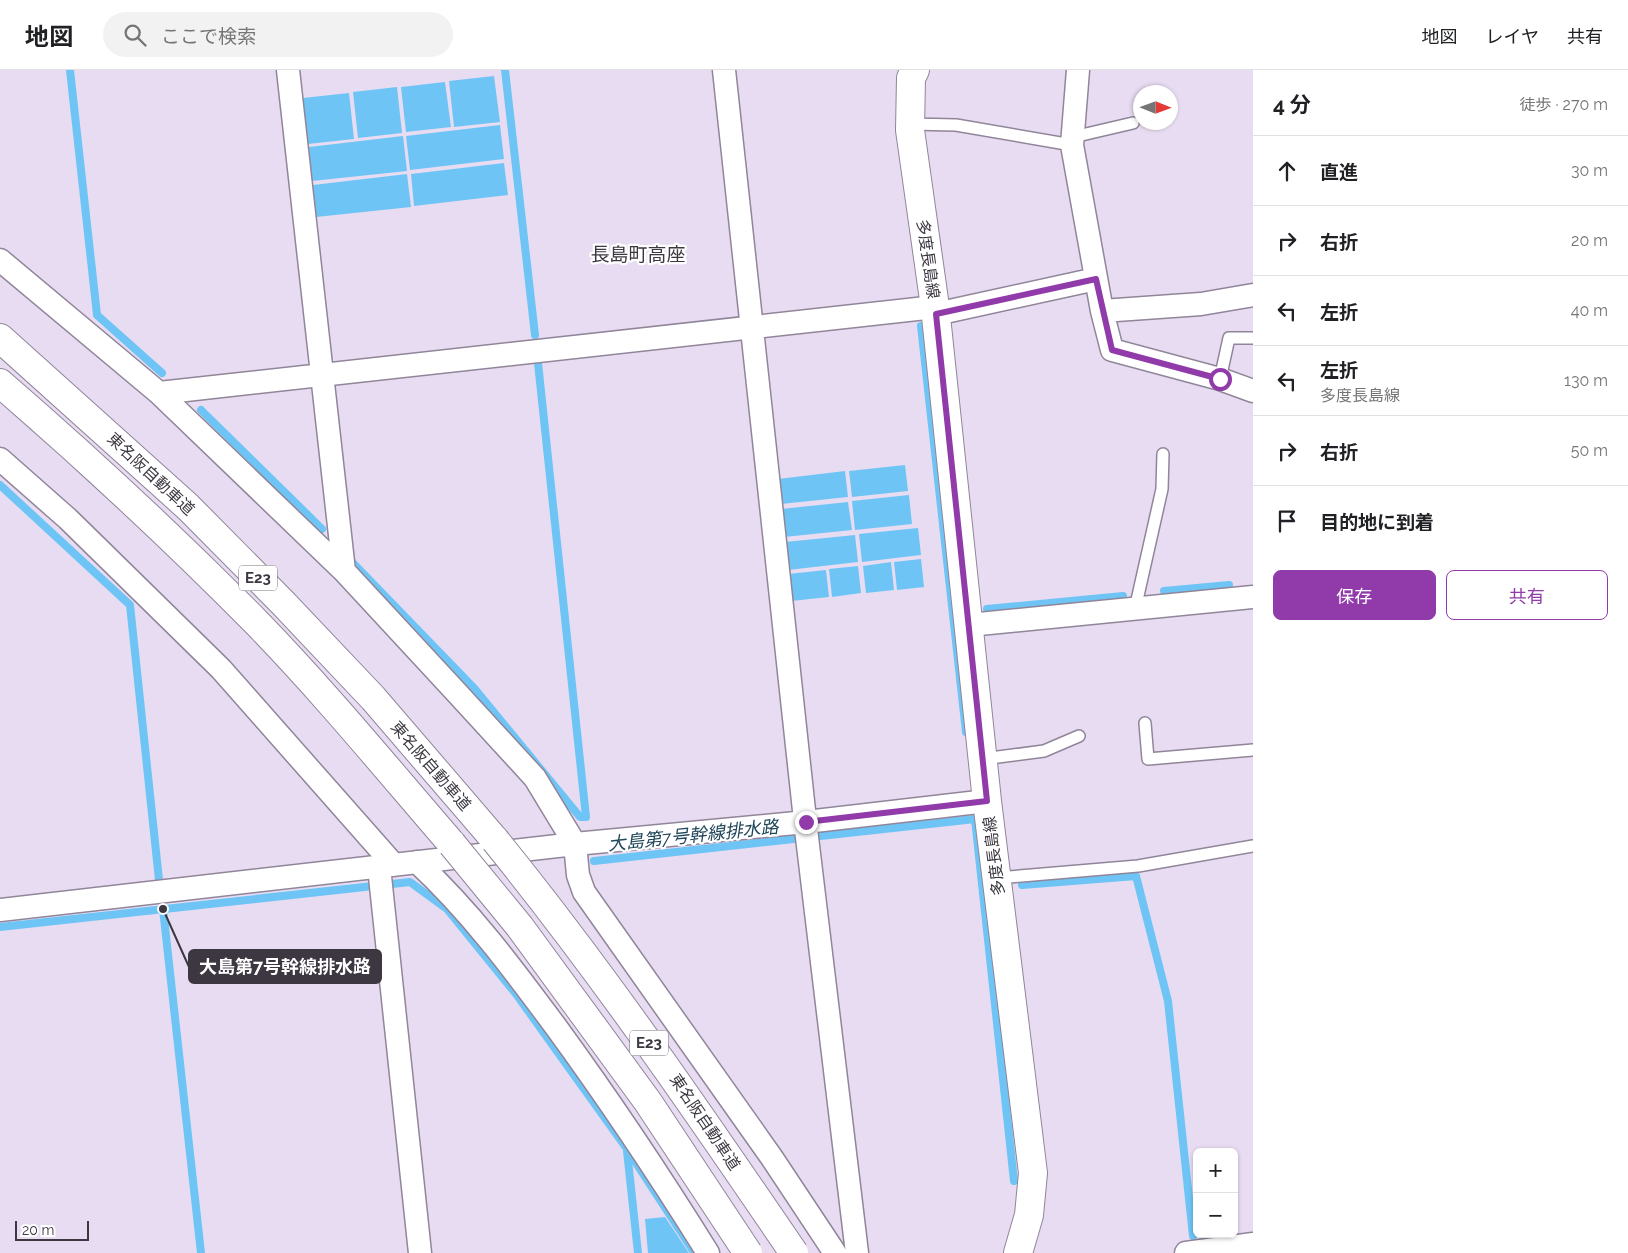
<!DOCTYPE html>
<html lang="ja">
<meta charset="utf-8">
<style>
body{margin:0;font-family:Raleway,"Noto Sans JP",sans-serif;background:#f2f2f2;color:#202124}
.controls{position:absolute;right:15px;bottom:15px;display:grid;overflow:hidden;border-radius:8px;box-shadow:0 1px 4px #0004}
.controls button{width:45px;height:45px;display:grid;place-items:center;padding:0;border:0;border-bottom:1px solid #e0e0e0;background:#fff;color:#202124;font:25px sans-serif}
.compass{position:absolute;left:1133px;top:15px;width:45px;height:45px;border-radius:50%;background:#fff;box-shadow:0 1px 4px #0004;rotate:91deg}
.scale{position:absolute;left:15px;bottom:12px;width:74px;box-sizing:border-box;padding-left:5px;border:2px solid #3c3740;border-top:0;font-size:14px;line-height:18px;white-space:nowrap;color:#3c3740;-webkit-text-stroke:4px #fff;paint-order:stroke}
.stop{position:absolute;width:15px;height:15px;margin:-11px;border:4px solid #903ba9;border-radius:50%;background:#fff}
.stop.end{background:#903ba9;border-color:#fff;box-shadow:0 1px 5px #0008}
.list{margin:0;padding:0;list-style:none}
h2{display:flex;justify-content:space-between;align-items:center;height:65px;margin:0;padding:0 20px;font-size:21px}
h2 small{font-size:16px;font-weight:400;color:#757577}
.list li{display:grid;grid-template-columns:32px 1fr auto;gap:15px;align-items:center;box-sizing:border-box;height:70px;padding:0 20px;border-top:1px solid #e0e0e0}
.list b{display:block;font-size:19px;white-space:nowrap}
.list p{margin:0;font-size:16px;white-space:nowrap;color:#757577}
.list em{font-size:16px;font-style:normal;color:#757577}
.actions{display:flex;gap:10px;padding:15px 20px}
.actions a{flex:1;padding:11px 0;border:1px solid #903ba9;border-radius:8px;text-align:center;font-size:18px;color:#903ba9}
.actions .main{background:#903ba9;color:#fff}
.icon{flex:none;width:28px;height:28px;fill:none;stroke:currentColor;stroke-width:2;stroke-linecap:round;stroke-linejoin:round}
.map{position:relative;flex:none;width:1253px;height:1183px;overflow:hidden}
header{display:flex;align-items:center;gap:30px;box-sizing:border-box;height:70px;padding:0 25px;background:#fff;border-bottom:1px solid #e0e0e0}
header strong{font-size:24px}
nav{display:flex;gap:28px;margin-inline-start:auto;font-size:18px}
.search{width:350px;height:45px;background:#f2f2f2;display:flex;align-items:center;gap:12px;box-sizing:border-box;padding:0 18px;border-radius:28px;color:#757577;font-size:19px}
main{display:flex}
aside{flex:1;background:#fff}
.map>svg:first-child{display:block}
.water{fill:#6ec5f5}
.lines{fill:none;stroke-linecap:round;stroke-linejoin:round}
.stream{stroke:#6ec5f5;stroke-width:8}
.service-casing{stroke:#908599;stroke-width:14}
.minor-casing{stroke:#908599;stroke-width:25}
.secondary-casing{stroke:#908599;stroke-width:30}
.motorway-casing{stroke:#908599;stroke-width:30}
.service{stroke:#fff;stroke-width:11}
.minor{stroke:#fff;stroke-width:22}
.secondary{stroke:#fff;stroke-width:28}
.motorway{stroke:#fff;stroke-width:28}
.motorway-bridge-casing{stroke:#908599;stroke-width:30;stroke-linecap:butt}
.motorway-bridge{stroke:#fff;stroke-width:28}
.route{stroke:#903ba9;stroke-width:6}
.labels{text-anchor:middle;dominant-baseline:central;stroke-width:4.5;stroke-linejoin:round;paint-order:stroke}
.shield{fill:#fff;stroke:#767379;stroke-width:1}
.shield-label{font-size:15px;font-weight:bold;fill:#3c3740}
.street-label{font-size:16px;fill:#3c3740;stroke:#fff}
.water-label{font-size:18px;font-style:italic;fill:#20465a;stroke:#fff}
.quarter-label{font-size:19px;fill:#3c3740;stroke:#fff}
.leader{fill:none;stroke:#3c3740;stroke-width:2}
.callout-dot{fill:#3c3740;stroke:#fff;stroke-width:2}
.callout{fill:#3c3740;stroke:#3c3740;stroke-width:2}
.callout-label{font-size:18px;text-anchor:middle;font-weight:bold;fill:#fff}
</style>
<header>
<strong>地図</strong>
<div class="search"><svg class="icon" aria-label="search" viewBox="0 0 24 24"><circle cx="10" cy="10" r="6"/><path d="M15 15l6 6"/></svg>ここで検索</div>
<nav><a>地図</a><a>レイヤ</a><a>共有</a></nav>
</header>
<main>
<div class="map">
<svg width="1253" height="1183" viewBox="0 0 1253 1183">
<rect width="100%" height="100%" fill="#e8dcf2"/>
<!-- water -->
<path class="water" d="M 494,6 L 500,52 L 454,57 L 449,11 Z
M 445,12 L 451,57 L 406,62 L 401,17 Z
M 397,17 L 402,63 L 358,68 L 353,22 Z
M 349,23 L 354,69 L 308,74 L 303,28 Z
M 500,55 L 504,89 L 410,100 L 406,66 Z
M 403,66 L 407,101 L 312,111 L 309,77 Z
M 504,93 L 508,125 L 414,136 L 411,104 Z
M 407,104 L 411,137 L 316,147 L 313,115 Z
M 905,395 L 908,421 L 852,427 L 849,401 Z
M 845,401 L 848,427 L 781,434 L 778,409 Z
M 909,425 L 912,454 L 855,460 L 852,431 Z
M 848,432 L 852,460 L 784,467 L 781,439 Z
M 918,458 L 921,485 L 862,492 L 859,464 Z
M 855,465 L 858,492 L 788,500 L 785,472 Z
M 921,489 L 924,517 L 897,520 L 894,492 Z
M 891,492 L 894,520 L 866,523 L 863,496 Z
M 858,496 L 861,523 L 832,527 L 829,499 Z
M 826,500 L 829,527 L 791,531 L 788,504 Z
M 665,1147 L 689,1183 L 648,1183 L 645,1149 Z"/>
<g class="lines">
<!-- stream -->
<path class="stream" d="M 70,0 L 97,245 L 162,303
M 505,0 L 535,265
M 921,256 L 966,662
M 201,340 L 322,459
M 0,415 L 130,535 L 159,810
M 352,492 L 474,618 L 580,747 L 586,747 L 538,293
M 1164,521 L 1229,515
M 987,539 L 1123,526
M 594,791 L 975,749 L 1014,1111
M 1022,815 L 1136,806 L 1168,931 L 1193,1166
M 163,839 L 201,1183
M 0,857 L 410,812 L 447,839 L 516,924 L 627,1079 L 692,1179
M 627,1081 L 638,1183"/>
<!-- service casing -->
<g class="service-casing">
<path id="service" d="M 910,54 L 956,55 L 1072,75
M 1073,67 L 1133,53
M 1220,309 L 1229,268 L 1253,268
M 1135,539 L 1162,419 L 1163,384
M 1145,653 L 1148,689 L 1253,680
M 983,689 L 1044,681 L 1079,666
M 997,808 L 1138,796 L 1253,776"/>
</g>
<!-- minor casing -->
<g class="minor-casing">
<path id="minor" d="M 288,0 L 344,501
M 724,0 L 806,759 L 857,1183
M 1078,0 L 1072,75 L 1102,241 L 1112,280 L 1220,309 L 1253,321
M 0,190 L 159,323 L 344,501 L 457,623 L 535,708 L 575,774 L 578,805 L 584,822 L 772,1088 L 835,1183
M 1102,241 L 1201,234 L 1253,225
M 936,244 L 1096,209
M 159,323 L 935,237
M 0,389 L 68,449 L 221,599 L 394,795
M 969,555 L 1253,527
M 417,792 C 470,841 513,899 556,957 C 610,1031 660,1106 708,1183
M 379,797 L 420,1183
M 0,840 L 575,774 L 806,752 L 987,731
M 1186,1183 L 1253,1174"/>
</g>
<!-- secondary casing -->
<g class="secondary-casing">
<path id="secondary" d="M 915,0 L 911,8 L 910,60 L 935,237 L 987,731 L 1033,1103 L 1029,1145 L 1018,1183"/>
</g>
<!-- motorway casing -->
<g class="motorway-casing">
<path id="motorway" d="M 0,268 L 188,437 L 283,533 L 373,628 L 495,770
M 0,313 C 89,390 175,470 257,553 C 326,624 388,700 452,774"/>
</g>
<!-- service -->
<use href="#service" class="service"/>
<!-- minor -->
<use href="#minor" class="minor"/>
<!-- secondary -->
<use href="#secondary" class="secondary"/>
<!-- motorway -->
<use href="#motorway" class="motorway"/>
<!-- motorway-bridge casing -->
<g class="motorway-bridge-casing">
<path id="motorway-bridge" d="M 495,770 C 602,902 698,1042 794,1183
M 452,774 L 520,857 L 648,1032 L 748,1183"/>
</g>
<!-- motorway-bridge -->
<use href="#motorway-bridge" class="motorway-bridge"/>
</g>
<g class="lines">
<!-- route -->
<path class="route" d="M 806,752 L 987,731 L 936,244 L 1096,209 L 1112,280 L 1220,309"/>
</g>
<g class="labels">
<!-- shield labels -->
<g class="shield">
<rect x="239" y="495.5" width="38" height="25" rx="4"/>
<rect x="630" y="960.5" width="38" height="25" rx="4"/>
</g>
<g class="shield-label">
<text x="258" y="508">E23</text>
<text x="649" y="973">E23</text>
</g>
<!-- street labels -->
<g class="street-label">
<text transform="translate(928 189) rotate(82)">多度長島線</text>
<text transform="translate(151 404) rotate(43)">東名阪自動車道</text>
<text transform="translate(431 696) rotate(49)">東名阪自動車道</text>
<text transform="translate(994 786) rotate(-97)">多度長島線</text>
<text transform="translate(705 1052) rotate(56)">東名阪自動車道</text>
</g>
<!-- water labels -->
<g class="water-label">
<text transform="translate(693 765) rotate(-6)">大島第7号幹線排水路</text>
</g>
<!-- quarter labels -->
<g class="quarter-label">
<text x="638" y="184">長島町高座</text>
</g>
</g>
<!-- callouts -->
<path class="leader" d="M163 839L189 897"/>
<circle class="callout-dot" cx="163" cy="839" r="5"/>
<rect class="callout" x="189" y="880" width="192" height="33" rx="5"/>
<g class="callout-label">
<text x="285" y="903">大島第7号幹線排水路</text>
</g>
</svg>
<div class="controls">
<button>+</button>
<button>−</button>
</div>
<svg class="compass" viewBox="-18 -18 36 36"><path d="M0-13l5 13h-10z" fill="#e53935"/><path d="M0 13l5-13h-10z" fill="#757577"/></svg>
<div class="scale">20 m</div>
<div class="stop" style="left:1220px;top:309px"></div>
<div class="stop end" style="left:806px;top:752px"></div>
</div>
<aside>
<h2>4 分<small>徒歩 · 270 m</small></h2>
<ul class="list">
<li><svg class="icon" aria-label="ahead" viewBox="0 0 24 24"><path d="M12 20V5M6 11l6-6 6 6"/></svg><div><b>直進</b></div><em>30 m</em></li>
<li><svg class="icon" aria-label="right" viewBox="0 0 24 24"><path d="M7 20v-9h11M14 6l5 5-5 5"/></svg><div><b>右折</b></div><em>20 m</em></li>
<li><svg class="icon" aria-label="left" viewBox="0 0 24 24"><path d="M17 20v-9H6M10 6l-5 5 5 5"/></svg><div><b>左折</b></div><em>40 m</em></li>
<li><svg class="icon" aria-label="left" viewBox="0 0 24 24"><path d="M17 20v-9H6M10 6l-5 5 5 5"/></svg><div><b>左折</b><p>多度長島線</p></div><em>130 m</em></li>
<li><svg class="icon" aria-label="right" viewBox="0 0 24 24"><path d="M7 20v-9h11M14 6l5 5-5 5"/></svg><div><b>右折</b></div><em>50 m</em></li>
<li><svg class="icon" aria-label="arrive" viewBox="0 0 24 24"><path d="M6 21V4h12l-3 4 3 4H6"/></svg><div><b>目的地に到着</b></div></li>
</ul>
<div class="actions"><a class="main">保存</a><a>共有</a></div>
</aside>
</main>
